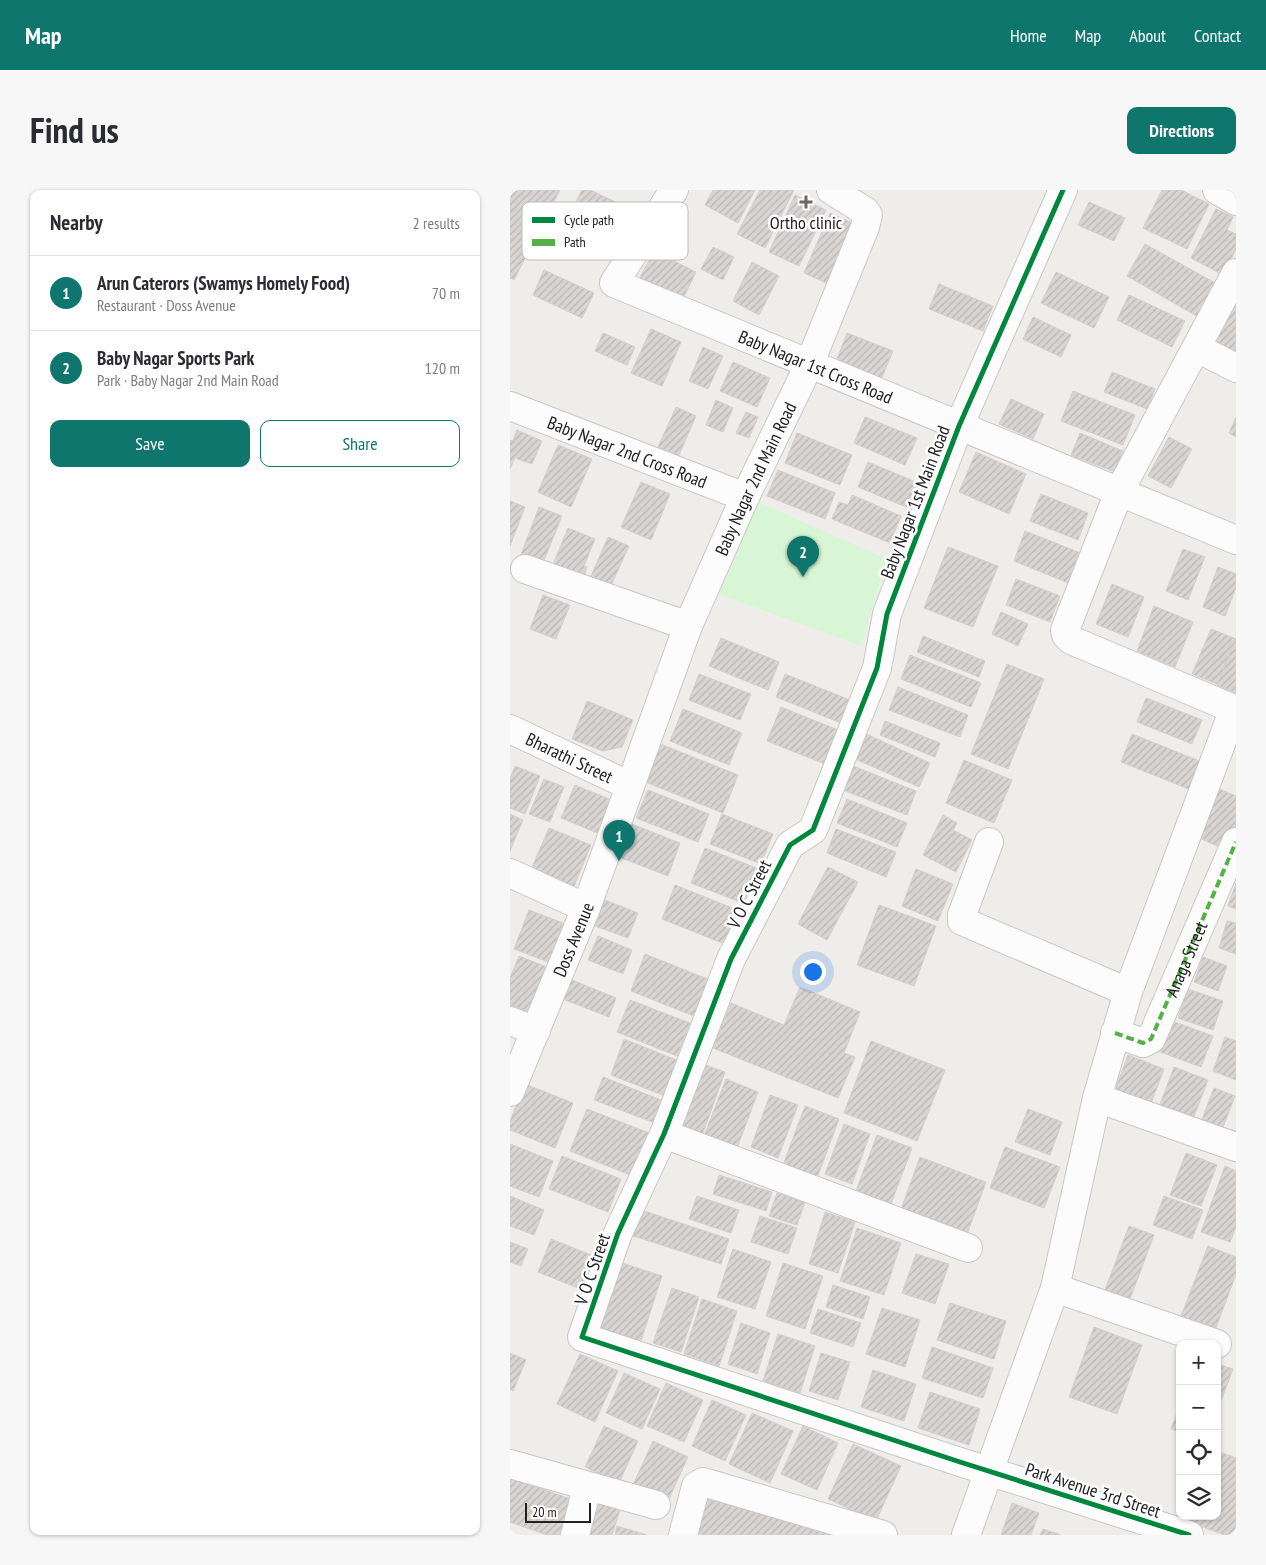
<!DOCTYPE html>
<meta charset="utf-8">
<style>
body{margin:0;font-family:"PT Sans Narrow",sans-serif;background:#f7f7f7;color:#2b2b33}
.controls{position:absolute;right:15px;bottom:15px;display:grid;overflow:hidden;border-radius:10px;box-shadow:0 1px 4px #0004}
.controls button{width:45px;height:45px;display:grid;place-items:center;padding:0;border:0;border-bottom:1px solid #e1e1e2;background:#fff;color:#2b2b33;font:25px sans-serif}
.scale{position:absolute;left:15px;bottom:12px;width:66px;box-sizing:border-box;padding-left:5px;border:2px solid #212121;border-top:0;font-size:14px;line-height:18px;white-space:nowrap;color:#212121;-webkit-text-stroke:4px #fff;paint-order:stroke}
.you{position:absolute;left:302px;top:781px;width:18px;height:18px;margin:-12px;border:4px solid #fff;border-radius:50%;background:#1a73e8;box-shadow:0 0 0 8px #1a73e833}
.badge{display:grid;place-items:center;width:32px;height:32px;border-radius:50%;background:#0f766e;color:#fff;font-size:16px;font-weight:700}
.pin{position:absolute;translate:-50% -41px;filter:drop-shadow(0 1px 2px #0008)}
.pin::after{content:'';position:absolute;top:26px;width:18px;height:15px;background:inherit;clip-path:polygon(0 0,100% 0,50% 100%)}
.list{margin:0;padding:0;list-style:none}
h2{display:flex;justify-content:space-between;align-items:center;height:65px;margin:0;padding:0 20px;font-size:21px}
h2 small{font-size:16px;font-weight:400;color:#7c7c81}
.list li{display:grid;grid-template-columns:32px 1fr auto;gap:15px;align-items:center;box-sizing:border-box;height:75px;padding:0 20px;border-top:1px solid #e1e1e2}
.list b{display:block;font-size:19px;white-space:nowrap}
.list p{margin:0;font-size:16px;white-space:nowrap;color:#7c7c81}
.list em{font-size:16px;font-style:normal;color:#7c7c81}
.actions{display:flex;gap:10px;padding:15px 20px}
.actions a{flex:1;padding:11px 0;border:1px solid #0f766e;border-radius:10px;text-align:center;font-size:18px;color:#0f766e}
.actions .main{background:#0f766e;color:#fff}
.icon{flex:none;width:28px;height:28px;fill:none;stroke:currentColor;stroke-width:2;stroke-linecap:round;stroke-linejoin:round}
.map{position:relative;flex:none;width:726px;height:1345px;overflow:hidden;border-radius:10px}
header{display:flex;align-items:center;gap:30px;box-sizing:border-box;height:70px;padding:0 25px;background:#0f766e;color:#fff}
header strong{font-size:24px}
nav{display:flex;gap:28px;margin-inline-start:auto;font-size:18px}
.intro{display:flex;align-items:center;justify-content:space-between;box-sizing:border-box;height:120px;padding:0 30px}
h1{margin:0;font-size:35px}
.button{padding:12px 22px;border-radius:10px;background:#0f766e;color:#fff;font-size:18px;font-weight:700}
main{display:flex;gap:30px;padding:0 30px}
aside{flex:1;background:#fff;border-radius:10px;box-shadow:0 1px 4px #0004}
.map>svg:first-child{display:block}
.park{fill:#d8f6d5}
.building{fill:url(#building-hatch);stroke:#d3cecb}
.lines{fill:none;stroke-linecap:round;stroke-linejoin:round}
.minor-casing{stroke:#c8c7c6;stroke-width:30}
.minor{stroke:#fdfcfc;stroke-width:28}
.quiet{stroke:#55b145;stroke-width:4;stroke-dasharray:8 4;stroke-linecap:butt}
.cycleway-casing{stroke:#fff;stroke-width:8}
.cycleway{stroke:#00873e;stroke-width:5}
.poi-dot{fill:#696867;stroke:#fff;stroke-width:2}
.labels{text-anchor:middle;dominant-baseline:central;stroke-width:5;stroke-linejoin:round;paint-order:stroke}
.poi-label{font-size:18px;fill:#212121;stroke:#fff}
.street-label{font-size:18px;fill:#212121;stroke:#fff}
.key{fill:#fff;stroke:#bcbcbc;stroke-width:1}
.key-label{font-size:14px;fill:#212121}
</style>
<header>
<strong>Map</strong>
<nav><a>Home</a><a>Map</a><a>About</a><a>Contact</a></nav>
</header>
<div class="intro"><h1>Find us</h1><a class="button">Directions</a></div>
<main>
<aside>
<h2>Nearby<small>2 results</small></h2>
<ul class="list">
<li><span class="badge">1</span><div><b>Arun Caterors (Swamys Homely Food)</b><p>Restaurant · Doss Avenue</p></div><em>70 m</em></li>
<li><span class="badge">2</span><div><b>Baby Nagar Sports Park</b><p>Park · Baby Nagar 2nd Main Road</p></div><em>120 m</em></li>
</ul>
<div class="actions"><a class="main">Save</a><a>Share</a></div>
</aside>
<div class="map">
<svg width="726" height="1345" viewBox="0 0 726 1345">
<defs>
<pattern id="building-hatch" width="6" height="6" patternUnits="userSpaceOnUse" patternTransform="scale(1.25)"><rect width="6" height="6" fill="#d8d5d3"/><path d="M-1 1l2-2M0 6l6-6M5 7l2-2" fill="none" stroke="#b9b7b5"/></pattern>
</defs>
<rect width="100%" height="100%" fill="#efedea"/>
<!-- park -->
<path class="park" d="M 248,312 L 377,369 L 351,456 L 208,404 Z"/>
<!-- building -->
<path class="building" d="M 0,0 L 50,0 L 4,90 L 0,88 Z
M 72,0 L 80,0 L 121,19 L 111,40 L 63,18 Z
M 203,0 L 245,0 L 228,33 L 195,15 Z
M 250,0 L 284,0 L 255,58 L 227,44 Z
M 652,0 L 671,0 L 699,14 L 677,59 L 633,38 Z
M 285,5 L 316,20 L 289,76 L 259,62 Z
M 579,12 L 615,28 L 604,51 L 568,35 Z
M 706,19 L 723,27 L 717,40 L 726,44 L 726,59 L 713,85 L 681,68 Z
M 320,23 L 349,36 L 323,96 L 294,83 Z
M 635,54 L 709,95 L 690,128 L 617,86 Z
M 203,57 L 224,67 L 213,90 L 191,79 Z
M 144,61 L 186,82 L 171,113 L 128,91 Z
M 242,72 L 269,86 L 249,125 L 223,111 Z
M 34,80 L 84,103 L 72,128 L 23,105 Z
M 546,82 L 599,107 L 584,138 L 531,113 Z
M 429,94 L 483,116 L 473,141 L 419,119 Z
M 726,103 L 726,169 L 699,156 Z
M 619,105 L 675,131 L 662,157 L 607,130 Z
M 523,127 L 561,145 L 551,167 L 513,149 Z
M 141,139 L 171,152 L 152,196 L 121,183 Z
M 93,143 L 125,157 L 117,175 L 85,161 Z
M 337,143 L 383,161 L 370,192 L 325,174 Z
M 193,157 L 213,166 L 198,199 L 179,191 Z
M 223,172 L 260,188 L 247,217 L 210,201 Z
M 602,182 L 645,199 L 637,219 L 594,202 Z
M 563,201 L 625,225 L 613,255 L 551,231 Z
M 501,209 L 534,224 L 523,249 L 489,234 Z
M 206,210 L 223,218 L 213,242 L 196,235 Z
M 166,217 L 186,226 L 169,265 L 148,257 Z
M 236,222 L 248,227 L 239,248 L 226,243 Z
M 355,227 L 407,248 L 395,275 L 344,253 Z
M 726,227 L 726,247 L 719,243 Z
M 7,240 L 32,251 L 22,274 L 5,268 L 0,279 L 0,250 L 3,251 Z
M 287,243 L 342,265 L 330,295 L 275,273 Z
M 570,243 L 613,261 L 605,282 L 561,265 Z
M 659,247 L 682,259 L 661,298 L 638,286 Z
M 48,255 L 82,269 L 61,317 L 28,302 Z
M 466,262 L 516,284 L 499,324 L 449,302 Z
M 358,272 L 411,294 L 401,319 L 348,297 Z
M 268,280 L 325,303 L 315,329 L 257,306 Z
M 131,292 L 160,304 L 141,350 L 111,337 Z
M 531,304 L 578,323 L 568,350 L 520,331 Z
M 342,305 L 391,326 L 380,353 L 322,329 L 329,312 L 338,315 Z
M 0,311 L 15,317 L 0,356 Z
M 29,317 L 52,326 L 32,375 L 10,367 Z
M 58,338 L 85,349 L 74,376 L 77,377 L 73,389 L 42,377 Z
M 515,341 L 573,364 L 561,394 L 504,371 Z
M 98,347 L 119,356 L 98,402 L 78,393 Z
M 438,357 L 488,376 L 463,437 L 414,418 Z
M 673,359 L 695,367 L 678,410 L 656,401 Z
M 708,377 L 726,384 L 726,398 L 715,426 L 693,417 Z
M 506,389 L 550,406 L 540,432 L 496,415 Z
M 602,394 L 634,407 L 618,447 L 586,434 Z
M 33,405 L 60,415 L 46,449 L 20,439 Z
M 644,416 L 683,432 L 665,477 L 627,461 Z
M 491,422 L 518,434 L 508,456 L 482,444 Z
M 701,439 L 726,449 L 707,494 L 682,484 Z
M 413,446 L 475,471 L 469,487 L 407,462 Z
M 211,448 L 269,472 L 258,500 L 199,476 Z
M 726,448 L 726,503 L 707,495 Z
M 400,465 L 471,493 L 461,517 L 391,489 Z
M 497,474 L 534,489 L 498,579 L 461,564 Z
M 189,484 L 241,504 L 230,530 L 179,510 Z
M 275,484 L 345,512 L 336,535 L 266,507 Z
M 388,497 L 458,525 L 450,547 L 379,520 Z
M 636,508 L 692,530 L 682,554 L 627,532 Z
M 77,511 L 123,530 L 112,557 L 93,561 L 62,549 Z
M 271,517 L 328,540 L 315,574 L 257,551 Z
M 173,519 L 232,543 L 219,575 L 160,551 Z
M 375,531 L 430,553 L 425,567 L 370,545 Z
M 354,543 L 420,573 L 409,597 L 343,568 Z
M 622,544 L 692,572 L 681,600 L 611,572 Z
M 143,551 L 228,585 L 213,623 L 128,589 Z
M 454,570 L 502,590 L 484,633 L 436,613 Z
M 5,576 L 30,586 L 15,624 L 0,618 L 0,589 Z
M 343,576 L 406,601 L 397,625 L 333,600 Z
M 34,589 L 54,597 L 40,632 L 19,624 Z
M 65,595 L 104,611 L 90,644 L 51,628 Z
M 702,596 L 726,606 L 726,638 L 717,660 L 682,645 Z
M 138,600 L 199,624 L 188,652 L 126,628 Z
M 337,609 L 397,633 L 387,657 L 327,633 Z
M 0,624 L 13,630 L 0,661 Z
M 212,624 L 263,644 L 251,674 L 200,654 Z
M 433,625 L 447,633 L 443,640 L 462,650 L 446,682 L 413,665 Z
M 122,634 L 170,653 L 158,686 L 109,667 Z
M 39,638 L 81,655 L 63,699 L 20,682 Z
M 326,639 L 386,662 L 376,687 L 317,663 Z
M 195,658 L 249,679 L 235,714 L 181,693 Z
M 318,677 L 348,692 L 317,750 L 288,734 Z
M 406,679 L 443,694 L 428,731 L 392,716 Z
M 726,693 L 726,719 L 718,716 Z
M 165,695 L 230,721 L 217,755 L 152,729 Z
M 95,710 L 128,723 L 118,748 L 85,736 Z
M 369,715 L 426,736 L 404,796 L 347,775 Z
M 19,720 L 53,733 L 38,772 L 4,759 Z
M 717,731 L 726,733 L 726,764 L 709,758 Z
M 88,746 L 122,760 L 113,784 L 78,770 Z
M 135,764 L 200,790 L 186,827 L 121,801 Z
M 9,766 L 39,778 L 21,823 L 0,815 L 0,788 Z
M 693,767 L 717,776 L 708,801 L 684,792 Z
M 57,788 L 106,808 L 99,827 L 50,808 Z
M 290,797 L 350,822 L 334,863 L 345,867 L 328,908 L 203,858 L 221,813 L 274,835 Z
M 678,799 L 713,811 L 703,840 L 668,828 Z
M 120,810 L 180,833 L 167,866 L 107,842 Z
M 657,829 L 703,846 L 691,877 L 645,860 Z
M 715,847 L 726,851 L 726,890 L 703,881 Z
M 114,849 L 174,873 L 160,908 L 101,885 Z
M 361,851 L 435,880 L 407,951 L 334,923 Z
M 618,865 L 654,879 L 640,916 L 604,903 Z
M 185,871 L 215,882 L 193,943 L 163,932 Z
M 664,877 L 698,890 L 683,929 L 649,917 Z
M 93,887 L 161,914 L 153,936 L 84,910 Z
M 216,889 L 248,902 L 227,958 L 194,946 Z
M 15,894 L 63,913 L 45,958 L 0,940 L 0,931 Z
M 704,898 L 725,906 L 712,940 L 691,932 Z
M 260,905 L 288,915 L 268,968 L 241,957 Z
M 295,916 L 329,929 L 307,988 L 273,975 Z
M 77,919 L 147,946 L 130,989 L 60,961 Z
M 518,919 L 552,932 L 540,965 L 505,952 Z
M 334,934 L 360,944 L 342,994 L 315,984 Z
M 367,945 L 402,958 L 379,1019 L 344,1006 Z
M 0,954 L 43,971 L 29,1007 L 0,996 Z
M 495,957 L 550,977 L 534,1018 L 480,998 Z
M 676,963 L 707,975 L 691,1016 L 660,1005 Z
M 52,966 L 111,989 L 98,1022 L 39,999 Z
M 410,967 L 476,992 L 456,1047 L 390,1022 Z
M 715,976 L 726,981 L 726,1037 L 720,1052 L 691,1042 Z
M 209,985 L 262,1002 L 256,1021 L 203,1004 Z
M 267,1003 L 295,1012 L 287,1035 L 259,1026 Z
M 0,1006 L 34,1020 L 24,1045 L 0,1036 Z
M 187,1006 L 229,1020 L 221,1043 L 179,1029 Z
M 654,1006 L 693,1020 L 682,1049 L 643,1035 Z
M 122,1017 L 219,1049 L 211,1074 L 114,1043 Z
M 315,1022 L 345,1032 L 328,1083 L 299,1074 Z
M 250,1026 L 287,1038 L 278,1064 L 241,1052 Z
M 619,1036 L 644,1045 L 620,1109 L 595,1100 Z
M 347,1038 L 391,1053 L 374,1105 L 330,1091 Z
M 41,1049 L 96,1071 L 83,1104 L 28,1082 Z
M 0,1052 L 18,1059 L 11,1076 L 0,1072 Z
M 698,1056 L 726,1067 L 726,1084 L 706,1138 L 671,1126 Z
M 223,1059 L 261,1072 L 245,1119 L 207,1107 Z
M 406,1064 L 439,1074 L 425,1114 L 392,1103 Z
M 103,1070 L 152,1086 L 130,1154 L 81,1138 Z
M 273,1073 L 313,1086 L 295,1139 L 256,1126 Z
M 323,1095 L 360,1107 L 353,1129 L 316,1117 Z
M 162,1098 L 189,1107 L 171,1162 L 143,1153 Z
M 192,1109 L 227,1121 L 209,1176 L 174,1164 Z
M 440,1113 L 496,1131 L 484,1169 L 427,1150 Z
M 372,1118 L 410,1130 L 395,1177 L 356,1164 Z
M 308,1119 L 351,1133 L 343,1157 L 300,1143 Z
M 231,1133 L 260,1143 L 247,1184 L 218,1174 Z
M 584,1137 L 632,1155 L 607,1224 L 559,1207 Z
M 268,1144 L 305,1156 L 290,1203 L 253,1191 Z
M 422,1157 L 483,1178 L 473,1208 L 412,1188 Z
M 0,1163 L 16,1170 L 3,1201 L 0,1199 Z
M 311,1163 L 340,1172 L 328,1210 L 299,1201 Z
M 70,1164 L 108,1181 L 85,1232 L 47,1214 Z
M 707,1174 L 723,1179 L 707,1221 Z
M 363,1180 L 406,1194 L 394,1231 L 351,1217 Z
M 114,1183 L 150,1199 L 132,1239 L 96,1223 Z
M 156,1193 L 193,1210 L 174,1252 L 137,1236 Z
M 420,1202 L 470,1219 L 459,1255 L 408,1238 Z
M 202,1210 L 236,1225 L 215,1271 L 182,1256 Z
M 670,1215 L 670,1242 L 661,1239 Z
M 242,1223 L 283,1241 L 260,1293 L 219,1274 Z
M 94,1236 L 128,1251 L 109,1293 L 75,1277 Z
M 293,1236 L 328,1253 L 307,1300 L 271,1284 Z
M 143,1251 L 178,1267 L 158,1311 L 123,1295 Z
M 343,1254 L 391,1276 L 366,1331 L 318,1309 Z
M 707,1261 L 726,1268 L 726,1345 L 715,1345 L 681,1333 L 684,1326 L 707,1326 Z
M 0,1288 L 67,1311 L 55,1345 L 37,1345 L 0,1332 Z
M 194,1303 L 343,1345 L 182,1345 Z
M 85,1311 L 110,1320 L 102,1345 L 74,1345 Z
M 502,1313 L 529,1323 L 521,1345 L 491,1345 Z
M 107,1336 L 137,1345 L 105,1345 Z
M 533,1339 L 551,1345 L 530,1345 Z"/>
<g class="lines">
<!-- minor casing -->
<g class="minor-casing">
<g id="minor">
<path id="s1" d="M 164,0 L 104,93 L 726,350"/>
<path d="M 553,0 L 449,236 L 377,424 L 367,478 L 303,640 L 280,655 L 221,769 L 154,944 L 108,1043 L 72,1147 L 450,1272 L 679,1345"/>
<path d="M 707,0 L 726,11"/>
<path d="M 726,83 L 609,302 L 555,440 L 556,445 L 561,450 L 726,520"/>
<path d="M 687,158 L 726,178"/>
<path id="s2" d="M 0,216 L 235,307"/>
<path d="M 15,379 L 178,436"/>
<path id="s3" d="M 0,539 L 120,596"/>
<path d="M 479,652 L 452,725 L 452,731 L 618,802"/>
<path d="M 0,683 L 76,718"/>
<path d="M 0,831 L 26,841"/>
<path id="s4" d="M 605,843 L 633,853 L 641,849 L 726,652"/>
<path id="s5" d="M 0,902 L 76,718 L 178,436 L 235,307 L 299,175 L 355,37 L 358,25 L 355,21 L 321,0"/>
<path d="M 587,908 L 726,957"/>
<path d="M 154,944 L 458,1058"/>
<path d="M 545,1098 L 707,1154"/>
<path d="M 0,1274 L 146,1315"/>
<path d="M 65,1345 L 77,1298"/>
<path d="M 173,1345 L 186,1296 L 193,1292 L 373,1345"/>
<path d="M 456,1345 L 545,1098 L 587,908 L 618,802 L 724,519"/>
</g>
</g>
<!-- minor -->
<use href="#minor" class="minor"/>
<!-- quiet -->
<path class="quiet" d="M 605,843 L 633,853 L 641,849 L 726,652"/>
<!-- cycleway casing -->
<g class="cycleway-casing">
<path id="cycleway" d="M 553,0 L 449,236 L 377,424 L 367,478 L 303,640 L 280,655 L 221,769 L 154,944 L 108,1043 L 72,1147 L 450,1272 L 679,1345"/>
</g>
<!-- cycleway -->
<use href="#cycleway" class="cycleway"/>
</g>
<!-- markers -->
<path class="poi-dot" d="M293.5 4.5h5v5h5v5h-5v5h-5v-5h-5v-5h5z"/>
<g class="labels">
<!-- poi labels -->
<g class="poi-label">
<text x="296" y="32">Ortho clinic</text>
</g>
<!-- street labels -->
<g class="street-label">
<text stroke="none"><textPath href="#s1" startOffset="329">Baby Nagar 1st Cross Road</textPath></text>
<text stroke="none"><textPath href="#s2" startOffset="126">Baby Nagar 2nd Cross Road</textPath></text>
<text stroke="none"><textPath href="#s5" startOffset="661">Baby Nagar 2nd Main Road</textPath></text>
<text transform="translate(405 312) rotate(-69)">Baby Nagar 1st Main Road</text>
<text stroke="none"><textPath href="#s3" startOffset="66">Bharathi Street</textPath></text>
<text transform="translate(239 704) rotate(-63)">V O C Street</text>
<text stroke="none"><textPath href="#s5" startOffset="165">Doss Avenue</textPath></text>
<text stroke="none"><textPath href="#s4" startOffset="126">Anaga Street</textPath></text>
<text transform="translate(82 1079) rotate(-71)">V O C Street</text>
<text transform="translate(583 1300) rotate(18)">Park Avenue 3rd Street</text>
</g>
</g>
<!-- legend -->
<rect x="12" y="12" width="166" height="58" rx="8" class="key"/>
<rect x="22" y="27" width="23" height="6" fill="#00873e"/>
<rect x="22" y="49" width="23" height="7" fill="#55b145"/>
<g class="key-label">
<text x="54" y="35">Cycle path</text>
<text x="54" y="57">Path</text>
</g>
</svg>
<div class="controls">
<button>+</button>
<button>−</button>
<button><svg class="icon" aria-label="locate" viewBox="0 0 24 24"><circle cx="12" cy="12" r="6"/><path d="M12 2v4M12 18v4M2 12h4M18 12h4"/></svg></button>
<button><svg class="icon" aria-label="layers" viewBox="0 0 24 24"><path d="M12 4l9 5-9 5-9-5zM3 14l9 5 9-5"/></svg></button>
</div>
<div class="scale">20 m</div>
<div class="you"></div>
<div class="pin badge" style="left:109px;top:671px">1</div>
<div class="pin badge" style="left:293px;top:387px">2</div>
</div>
</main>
